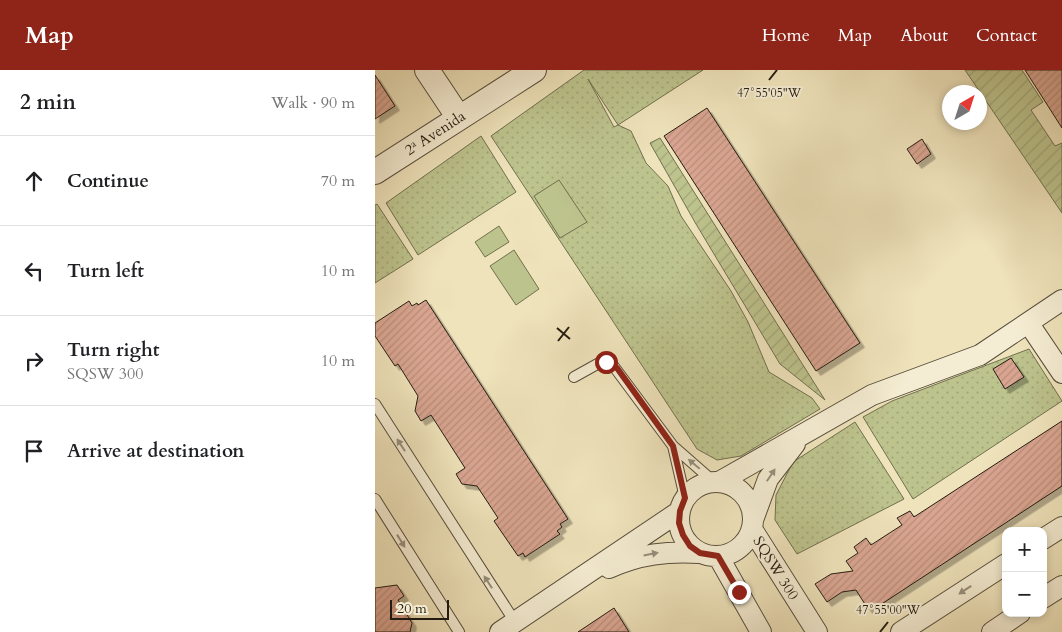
<!DOCTYPE html>
<meta charset="utf-8">
<style>
body{margin:0;font-family:Cardo,serif;background:#f2f2f2;color:#202124}
.controls{position:absolute;right:15px;bottom:15px;display:grid;overflow:hidden;border-radius:10px;box-shadow:0 2px 8px #0003}
.controls button{width:45px;height:45px;display:grid;place-items:center;padding:0;border:0;border-bottom:1px solid #e0e0e0;background:#fff;color:#202124;font:25px sans-serif}
.compass{position:absolute;left:567px;top:15px;width:45px;height:45px;border-radius:50%;background:#fff;box-shadow:0 2px 8px #0003;rotate:39deg}
.scale{position:absolute;left:15px;bottom:12px;width:59px;box-sizing:border-box;padding-left:5px;border:2px solid #241c11;border-top:0;font-size:14px;line-height:18px;white-space:nowrap;color:#241c11;-webkit-text-stroke:4px #f5edd3;paint-order:stroke}
.stop{position:absolute;width:15px;height:15px;margin:-11px;border:4px solid #8f2418;border-radius:50%;background:#fff}
.stop.end{background:#8f2418;border-color:#fff;box-shadow:0 1px 5px #0008}
.list{margin:0;padding:0;list-style:none}
h2{display:flex;justify-content:space-between;align-items:center;height:65px;margin:0;padding:0 20px;font-size:21px}
h2 small{font-size:16px;font-weight:400;color:#757577}
.list li{display:grid;grid-template-columns:32px 1fr auto;gap:15px;align-items:center;box-sizing:border-box;height:90px;padding:0 20px;border-top:1px solid #e0e0e0}
.list b{display:block;font-size:19px;white-space:nowrap}
.list p{margin:0;font-size:16px;white-space:nowrap;color:#757577}
.list em{font-size:16px;font-style:normal;color:#757577}
.icon{flex:none;width:28px;height:28px;fill:none;stroke:currentColor;stroke-width:2;stroke-linecap:round;stroke-linejoin:round}
.map{position:relative;flex:none;width:687px;height:562px;overflow:hidden}
header{display:flex;align-items:center;gap:30px;box-sizing:border-box;height:70px;padding:0 25px;background:#8f2418;color:#fff}
header strong{font-size:24px}
nav{display:flex;gap:28px;margin-inline-start:auto;font-size:18px}
main{display:flex}
aside{flex:1;background:#fff}
.map>svg:first-child{display:block}
.grass{fill:url(#grass-dots);stroke:#70704f;fill-rule:evenodd}
.garden{fill:url(#garden-furrows);stroke:#70704f}
.pitch{fill:#bdc38d;stroke:#70704f}
.building{fill:url(#building-hatch);stroke:#241c11;filter:url(#shadow)}
.lines{fill:none;stroke-linecap:round;stroke-linejoin:round}
.service-casing{stroke:#574e3c;stroke-width:12}
.minor-casing{stroke:#574e3c;stroke-width:22}
.tertiary-casing{stroke:#574e3c;stroke-width:26}
.service{stroke:#f5edd3;stroke-width:10}
.minor{stroke:#f5edd3;stroke-width:20}
.tertiary{stroke:#f5edd3;stroke-width:24}
.oneway{fill:#978f7c}
.route{stroke:#8f2418;stroke-width:6}
.ticks{fill:none;stroke:#241c11;stroke-width:2}
.labels{text-anchor:middle;dominant-baseline:central;stroke-width:4;stroke-linejoin:round;paint-order:stroke}
.street-label{font-size:15px;fill:#241c11;stroke:#f5edd3}
.ticks-label{font-size:12px;text-anchor:middle;fill:#241c11;stroke:#f5edd3;stroke-width:4;stroke-linejoin:round;paint-order:stroke}
</style>
<header>
<strong>Map</strong>
<nav><a>Home</a><a>Map</a><a>About</a><a>Contact</a></nav>
</header>
<main>
<aside>
<h2>2 min<small>Walk · 90 m</small></h2>
<ul class="list">
<li><svg class="icon" aria-label="ahead" viewBox="0 0 24 24"><path d="M12 20V5M6 11l6-6 6 6"/></svg><div><b>Continue</b></div><em>70 m</em></li>
<li><svg class="icon" aria-label="left" viewBox="0 0 24 24"><path d="M17 20v-9H6M10 6l-5 5 5 5"/></svg><div><b>Turn left</b></div><em>10 m</em></li>
<li><svg class="icon" aria-label="right" viewBox="0 0 24 24"><path d="M7 20v-9h11M14 6l5 5-5 5"/></svg><div><b>Turn right</b><p>SQSW 300</p></div><em>10 m</em></li>
<li><svg class="icon" aria-label="arrive" viewBox="0 0 24 24"><path d="M6 21V4h12l-3 4 3 4H6"/></svg><div><b>Arrive at destination</b></div></li>
</ul>
</aside>
<div class="map">
<svg width="687" height="562" viewBox="0 0 687 562">
<defs>
<pattern id="grass-dots" width="8" height="8" patternUnits="userSpaceOnUse" patternTransform="scale(1.25)"><rect width="8" height="8" fill="#bdc38d"/><path d="M2 2h.1M6 6h.1" fill="none" stroke="#a2a779" stroke-width="1.8" stroke-linecap="round"/></pattern>
<pattern id="garden-furrows" width="10" height="10" patternUnits="userSpaceOnUse" patternTransform="scale(1.25)"><rect width="10" height="10" fill="#bdc38d"/><path d="M-1 1l2-2M0 10L10 0M9 11l2-2" fill="none" stroke="#a2a779"/></pattern>
<pattern id="building-hatch" width="6" height="6" patternUnits="userSpaceOnUse" patternTransform="scale(1.25)"><rect width="6" height="6" fill="#d9a591"/><path d="M-1 1l2-2M0 6l6-6M5 7l2-2" fill="none" stroke="#ba8d7c"/></pattern>
<filter id="shadow"><feDropShadow dx="4.5" dy="4.5" stdDeviation="0" flood-color="#0004"/></filter>
</defs>
<rect width="100%" height="100%" fill="#efe3bb"/>
<filter id="stains"><feTurbulence type="fractalNoise" baseFrequency=".004" numOctaves="4"/><feColorMatrix values="0 0 0 0 .2 0 0 0 0 .09 0 0 0 0 .02 0 0 0 .5 -.17"/></filter>
<radialGradient id="worn" r=".72"><stop offset=".6" stop-color="#630" stop-opacity="0"/><stop offset="1" stop-color="#630" stop-opacity=".3"/></radialGradient>
<!-- grass -->
<path class="grass" d="M 209,0 L 328,0 L 243,55 L 256,61 L 271,93 L 293,116 L 306,146 L 356,221 L 373,252 L 394,302 L 437,328 L 445,339 L 366,386 L 342,390 L 322,379 L 116,66 ZM 213,9 L 243,55 L 239,57 Z
M 106,66 L 141,122 L 43,185 L 11,133 Z
M 2,134 L 38,189 L 0,213 L 0,135 Z
M 654,279 L 687,331 L 538,429 L 488,347 L 517,331 Z
M 480,352 L 529,429 L 422,484 L 400,450 L 401,425 L 418,392 Z"/>
<!-- garden -->
<path class="garden" d="M 590,0 L 647,0 L 668,32 L 656,40 L 680,76 L 687,73 L 687,143 Z
M 285,68 L 433,303 L 450,330 L 405,294 L 321,154 L 275,73 Z"/>
<!-- pitch -->
<path class="pitch" d="M 184,110 L 212,152 L 185,168 L 159,126 Z
M 124,156 L 134,172 L 110,187 L 100,172 Z
M 139,180 L 164,219 L 141,235 L 115,196 Z"/>
<!-- building -->
<path class="building" d="M 650,0 L 687,0 L 687,58 Z
M 0,5 L 20,36 L 0,49 Z
M 332,38 L 485,273 L 441,301 L 289,66 Z
M 547,69 L 556,84 L 542,94 L 532,79 Z
M 51,230 L 193,449 L 185,454 L 187,457 L 182,461 L 185,464 L 150,487 L 148,483 L 143,486 L 119,451 L 123,448 L 102,416 L 87,414 L 81,404 L 90,398 L 56,345 L 46,351 L 40,341 L 43,326 L 23,294 L 20,296 L 0,266 L 0,253 L 34,231 L 37,236 L 42,233 L 43,235 Z
M 636,288 L 649,307 L 630,319 L 618,299 Z
M 687,351 L 687,416 L 499,539 L 497,536 L 493,539 L 481,520 L 467,522 L 452,532 L 440,514 L 456,504 L 478,501 L 471,491 L 483,483 L 479,477 L 491,468 L 496,475 L 527,455 L 522,448 L 535,441 L 539,447 Z
M 22,515 L 29,526 L 23,530 L 37,553 L 35,562 L 0,562 L 0,518 Z
M 239,538 L 254,562 L 203,562 Z"/>
<g class="lines">
<!-- service casing -->
<g class="service-casing">
<path id="service" d="M 199,307 L 226,292 L 237,294 L 298,376 L 339,412
M 0,334 L 140,552
M 298,376 L 310,428
M 0,429 L 84,562"/>
</g>
<!-- minor casing -->
<g class="minor-casing">
<path id="minor" d="M 654,254 L 687,303
M 344,412 L 497,325 L 605,285 L 687,230
M304 449a37 37 0 1 1 74 0a37 37 0 1 1-74 0Z
M 378,450 L 393,409 L 420,374
M 377,459 L 442,562
M 668,469 L 687,457
M 343,486 L 386,562
M 234,498 C 264,484 293,481 325,483
M 668,528 L 687,516
M 125,562 L 305,441
M 526,562 L 631,494
M 617,562 L 645,543"/>
</g>
<!-- tertiary casing -->
<g class="tertiary-casing">
<path id="tertiary" d="M 52,0 L 84,48
M 0,102 L 159,0"/>
</g>
<!-- service -->
<use href="#service" class="service"/>
<!-- minor -->
<use href="#minor" class="minor"/>
<!-- tertiary -->
<use href="#tertiary" class="tertiary"/>
</g>
<!-- one-way arrows -->
<defs><path id="oneway-solid" d="M-6-.8H1V-3.2L6.5 0L1 3.2V.8H-6Z" transform="scale(1.25)"/></defs>
<g class="oneway">
<use href="#oneway-solid" transform="translate(26 375) rotate(-123)"/>
<use href="#oneway-solid" transform="translate(319 394) rotate(-140)"/>
<use href="#oneway-solid" transform="translate(396 405) rotate(-56)"/>
<use href="#oneway-solid" transform="translate(26 471) rotate(58)"/>
<use href="#oneway-solid" transform="translate(276 484) rotate(-11)"/>
<use href="#oneway-solid" transform="translate(113 512) rotate(-123)"/>
<use href="#oneway-solid" transform="translate(590 520) rotate(147)"/>
</g>
<g class="lines">
<!-- route -->
<path class="route" d="M 231,292 L 242,298 L 298,376 L 310,428 L 305,441 L 304,453 L 308,465 L 315,476 L 325,483 L 343,486 L 364,522"/>
</g>
<!-- ticks -->
<path class="ticks" d="M 394,10 L 402,0M 182,258 L 195,269M 183,271 L 194,257M 505,562 L 513,552"/>
<g class="labels">
<!-- street labels -->
<g class="street-label">
<text transform="translate(60 63) rotate(-33)">2ª Avenida</text>
<text transform="translate(401 498) rotate(58)">SQSW 300</text>
</g>
</g>
<g class="ticks-label">
<text x="394" y="27">47°55'05"W</text>
<text x="513" y="544">47°55'00"W</text>
</g>
<rect width="100%" height="100%" filter="url(#stains)"/>
<rect width="100%" height="100%" fill="url(#worn)"/>
</svg>
<div class="controls">
<button>+</button>
<button>−</button>
</div>
<svg class="compass" viewBox="-18 -18 36 36"><path d="M0-13l5 13h-10z" fill="#e53935"/><path d="M0 13l5-13h-10z" fill="#757577"/></svg>
<div class="scale">20 m</div>
<div class="stop" style="left:231px;top:292px"></div>
<div class="stop end" style="left:364px;top:522px"></div>
</div>
</main>
